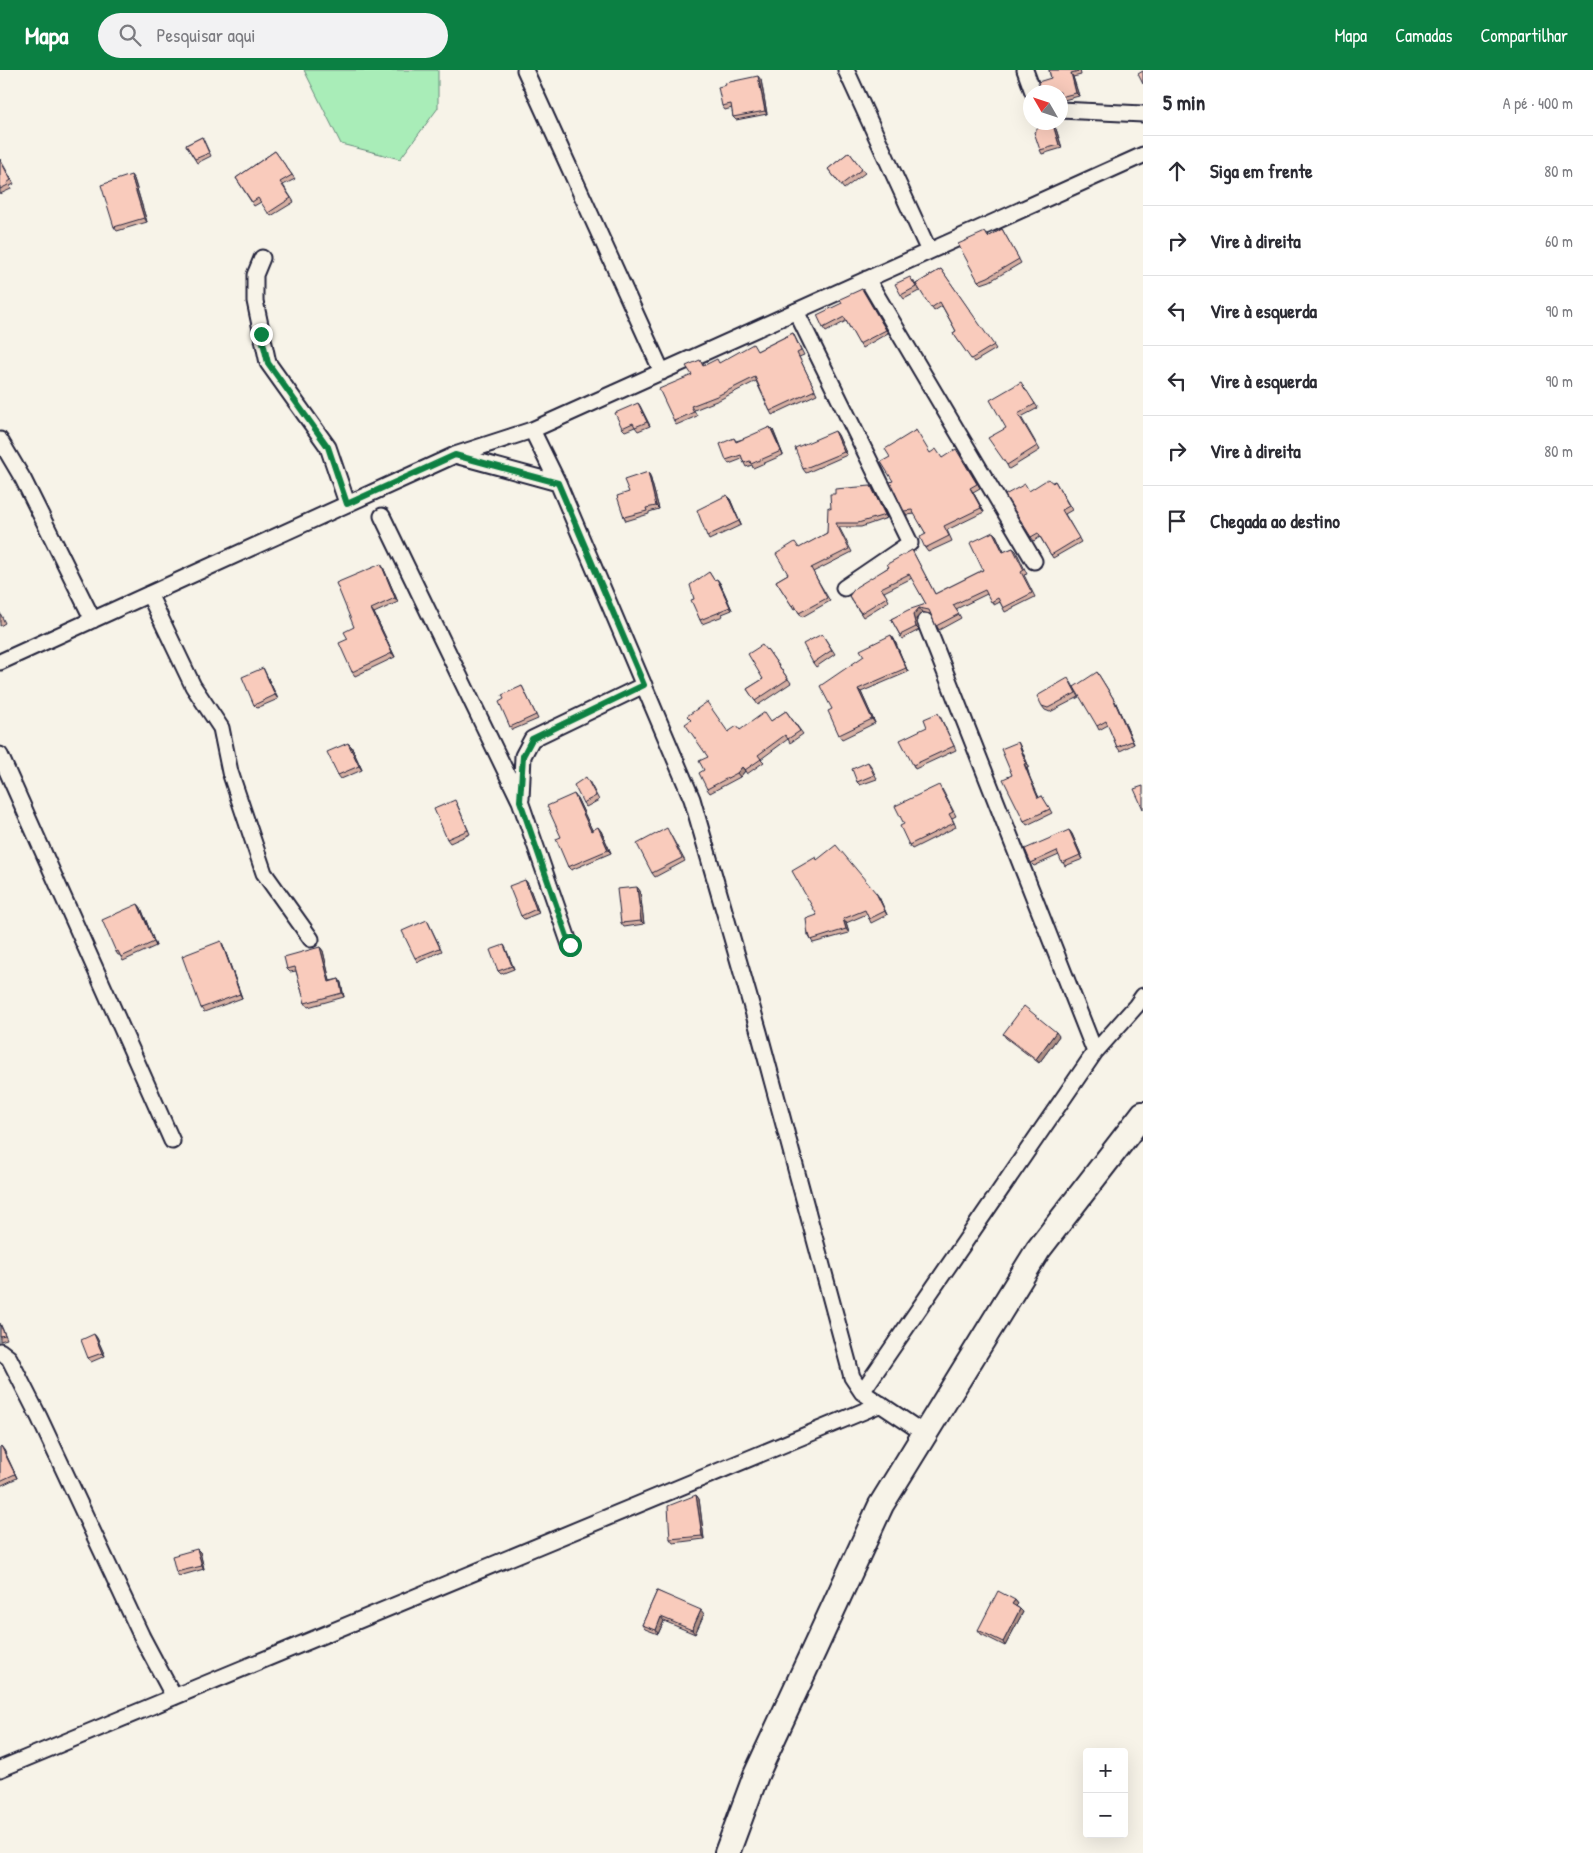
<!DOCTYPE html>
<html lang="pt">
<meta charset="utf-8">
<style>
body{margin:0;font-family:"Patrick Hand",sans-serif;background:#f2f2f3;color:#2b2b33}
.controls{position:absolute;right:15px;bottom:15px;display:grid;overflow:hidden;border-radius:5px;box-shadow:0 5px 20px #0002}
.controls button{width:45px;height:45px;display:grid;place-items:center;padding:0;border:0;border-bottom:1px solid #e1e1e2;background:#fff;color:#2b2b33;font:25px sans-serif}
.compass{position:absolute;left:1023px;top:15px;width:45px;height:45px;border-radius:50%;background:#fff;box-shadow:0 5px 20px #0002;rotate:309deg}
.stop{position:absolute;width:15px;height:15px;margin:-11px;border:4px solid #0b8043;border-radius:50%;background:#fff}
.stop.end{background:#0b8043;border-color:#fff;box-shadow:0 1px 5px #0008}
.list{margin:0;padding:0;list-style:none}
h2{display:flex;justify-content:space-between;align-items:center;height:65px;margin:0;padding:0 20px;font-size:21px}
h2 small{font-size:16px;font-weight:400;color:#7c7c81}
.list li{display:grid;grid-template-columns:32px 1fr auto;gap:15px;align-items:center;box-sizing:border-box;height:70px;padding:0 20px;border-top:1px solid #e1e1e2}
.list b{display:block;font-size:19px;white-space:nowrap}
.list em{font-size:16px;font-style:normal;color:#7c7c81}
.icon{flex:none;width:28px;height:28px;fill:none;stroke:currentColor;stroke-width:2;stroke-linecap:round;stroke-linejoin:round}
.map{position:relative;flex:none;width:1143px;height:1783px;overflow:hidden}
header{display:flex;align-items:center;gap:30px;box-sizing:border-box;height:70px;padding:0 25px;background:#0b8043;color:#fff}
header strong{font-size:24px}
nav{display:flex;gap:28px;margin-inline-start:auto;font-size:18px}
.search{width:350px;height:45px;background:#f2f2f3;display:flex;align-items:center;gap:12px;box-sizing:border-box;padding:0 18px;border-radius:28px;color:#7c7c81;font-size:19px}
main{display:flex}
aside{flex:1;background:#fff}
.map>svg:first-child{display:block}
.green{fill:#a9edb8;stroke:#66887a}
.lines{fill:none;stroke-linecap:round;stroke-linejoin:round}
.street-casing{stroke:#22223b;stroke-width:19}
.primary-casing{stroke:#22223b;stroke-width:28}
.street{stroke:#f7f3e8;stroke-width:15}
.primary{stroke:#f7f3e8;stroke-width:24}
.wall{fill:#d6afa2;stroke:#22223b}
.shaded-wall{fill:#ae8e84;stroke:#22223b}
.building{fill:#f9cbbc;stroke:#22223b}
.route{stroke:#0b8043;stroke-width:6}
</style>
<header>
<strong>Mapa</strong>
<div class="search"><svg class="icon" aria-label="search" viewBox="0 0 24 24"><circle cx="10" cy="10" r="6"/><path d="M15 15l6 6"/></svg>Pesquisar aqui</div>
<nav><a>Mapa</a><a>Camadas</a><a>Compartilhar</a></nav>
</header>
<main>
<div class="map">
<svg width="1143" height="1783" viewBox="0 0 1143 1783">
<rect width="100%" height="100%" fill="#f7f3e8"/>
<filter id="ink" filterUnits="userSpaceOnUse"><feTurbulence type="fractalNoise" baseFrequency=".02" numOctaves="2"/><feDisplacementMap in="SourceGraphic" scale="10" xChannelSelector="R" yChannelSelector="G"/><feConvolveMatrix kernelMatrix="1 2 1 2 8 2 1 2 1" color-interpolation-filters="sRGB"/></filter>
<g filter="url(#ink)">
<!-- green -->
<path class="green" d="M 304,0 L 438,0 L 438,38 L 400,89 L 341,74 Z"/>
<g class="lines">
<!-- street casing -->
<g class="street-casing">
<path id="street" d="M 525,0 L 662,302
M 846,0 L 929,181
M 1025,0 L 1033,22
M 1060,40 L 1143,44
M 262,188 L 255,205 L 255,231 L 268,293 L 328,377 L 347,433
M 867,209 L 1034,491
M 796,241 L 910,473 L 844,518
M 532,360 L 558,413 L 692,729 L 759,962 L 852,1307 L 862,1322 L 925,1364
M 0,370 L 23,409 L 93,550
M 455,385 L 558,413
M 382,446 L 520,731 L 570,875
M 149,524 L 193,616 L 221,658 L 230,702 L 264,803 L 311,869
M 0,592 L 455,385 L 532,360 L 1143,85
M 0,685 L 172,1071
M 521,729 L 523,686 L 532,669 L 644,615
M 1095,982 L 1136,936 L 1143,926
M 0,1281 L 9,1288 L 39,1347 L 142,1567 L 174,1627
M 862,1322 L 1095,982 L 925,551
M 0,1699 L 881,1334"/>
</g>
<!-- primary casing -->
<g class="primary-casing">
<path id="primary" d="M 727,1783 L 756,1705 L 881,1435 L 1038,1180 L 1143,1044"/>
</g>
<!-- street -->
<use href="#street" class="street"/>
<!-- primary -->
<use href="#primary" class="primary"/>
</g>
<!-- wall -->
<path class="wall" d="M 1049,0 L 1080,0 L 1081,5 L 1073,7 L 1079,26 L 1060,31 L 1060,22 L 1051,8 Z
M 761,10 L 767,44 L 736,50 L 733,47 L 732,38 L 725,40 L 722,36 Z
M 1056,59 L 1062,78 L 1042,84 L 1040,80 Z
M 202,67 L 204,71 L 211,86 L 197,93 L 186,75 Z
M 275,81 L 295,109 L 283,115 L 294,132 L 271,146 L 261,132 L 254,136 L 236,108 Z
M 849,82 L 865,103 L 844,119 L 828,99 Z
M 0,89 L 14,114 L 10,116 L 11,119 L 0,124 Z
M 134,109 L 147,152 L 117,161 L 114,157 Z
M 1002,159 L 1021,193 L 990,211 L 981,214 L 978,211 L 988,167 Z
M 941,199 L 996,279 L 974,292 L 953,263 L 956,261 L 942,236 L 934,241 L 916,214 Z
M 913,210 L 919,221 L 904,229 L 901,225 Z
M 862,219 L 888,263 L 862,278 L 846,251 L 826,262 L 823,258 L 842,233 Z
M 793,263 L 804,285 L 799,287 L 817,324 L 772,345 L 770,341 L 756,311 L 719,330 L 694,340 L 697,346 L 676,355 L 674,351 L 692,305 L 703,294 L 704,296 L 720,293 L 757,281 Z
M 1023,316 L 1038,338 L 1021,347 L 1040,380 L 1009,399 L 1007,395 L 1006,358 Z
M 638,333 L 640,336 L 650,356 L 638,361 L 635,357 L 625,361 L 622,358 Z
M 773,360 L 783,385 L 753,398 L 752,395 L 746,397 L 742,389 L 729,394 L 726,390 L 734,368 L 736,371 Z
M 835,361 L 838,365 L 847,385 L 806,403 L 803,399 Z
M 931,383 L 942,388 L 959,383 L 980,418 L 973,422 L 984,442 L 947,460 L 952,471 L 928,482 L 925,478 L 926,464 L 915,444 L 907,445 L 904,441 L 893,411 L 890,387 Z
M 648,402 L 650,406 L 659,439 L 649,442 L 649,444 L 626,451 L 624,447 L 629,422 Z
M 1055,411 L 1072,440 L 1065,444 L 1081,472 L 1053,488 L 1040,467 L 1034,471 L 1031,467 L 1029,421 Z
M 873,419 L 887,448 L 861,457 L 839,457 L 852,482 L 813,502 L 830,531 L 802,547 L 796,538 L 794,539 L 776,511 L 788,504 L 800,478 L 827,463 L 831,439 Z
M 727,425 L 730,429 L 741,455 L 709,470 L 707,466 Z
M 996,465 L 1004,482 L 1013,478 L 1016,481 L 1027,504 L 1024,505 L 1035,527 L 1005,542 L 1000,532 L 994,535 L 987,524 L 956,539 L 961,548 L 939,560 L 930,544 L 922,542 L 916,549 L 919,560 L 902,569 L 891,549 L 926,534 L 912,508 L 884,522 L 889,531 L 863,547 L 849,526 L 912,480 L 935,524 L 983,500 Z
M 383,497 L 398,532 L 374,543 L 395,587 L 355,606 L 352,602 L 348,569 L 354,557 Z
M 709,502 L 714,510 L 720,513 L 732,540 L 722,544 L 723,546 L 702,554 L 700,550 L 694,529 Z
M 0,543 L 5,553 L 0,556 Z
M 822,564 L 835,584 L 816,597 L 813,593 Z
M 891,565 L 894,569 L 908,602 L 861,622 L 875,653 L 842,669 L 839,665 L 832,639 Z
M 767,579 L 791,613 L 758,635 L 747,619 L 763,609 L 766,580 Z
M 263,598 L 265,602 L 278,629 L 257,638 L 254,635 Z
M 1071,612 L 1079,627 L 1050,642 L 1045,640 L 1042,636 Z
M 522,616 L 524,620 L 538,649 L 512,660 L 510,657 L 504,629 Z
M 1115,631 L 1134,674 L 1120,681 L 1117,677 L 1108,655 L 1099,660 L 1097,656 Z
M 786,641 L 803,664 L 790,673 L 788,669 L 761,689 L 764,692 L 747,704 L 745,701 L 740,707 L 710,723 L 707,719 L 704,700 L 708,687 L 691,650 L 728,662 L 740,660 L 771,651 Z
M 940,646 L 956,680 L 915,699 L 913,695 Z
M 1018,672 L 1020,676 L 1029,697 L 1027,698 L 1030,708 L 1039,728 L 1042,726 L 1052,743 L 1027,755 L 1024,751 L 1012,705 Z
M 351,676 L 362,700 L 341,709 L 338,705 Z
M 868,692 L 871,696 L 877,709 L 860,715 L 857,712 Z
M 589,711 L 599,730 L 586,737 L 583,733 Z
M 942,719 L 956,746 L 952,748 L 956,757 L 912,779 L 909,775 Z
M 577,728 L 592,760 L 601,761 L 611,783 L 571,800 L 568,797 L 561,767 Z
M 457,734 L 470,764 L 450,773 L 447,769 Z
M 1069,760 L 1072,764 L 1083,789 L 1065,796 L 1059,785 L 1034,796 L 1031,793 Z
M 669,762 L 685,791 L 655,807 L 652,803 Z
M 817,790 L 879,827 L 887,845 L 871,853 L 867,844 L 846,853 L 849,863 L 813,873 L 808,865 L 817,845 Z
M 525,810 L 528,814 L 539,843 L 524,849 L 521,846 Z
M 637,817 L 640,821 L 644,854 L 624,857 L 621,853 Z
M 138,834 L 141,838 L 156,876 L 123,891 L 120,885 L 118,885 L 116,882 Z
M 427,850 L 429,854 L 442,881 L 418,892 L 415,888 Z
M 221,871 L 223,875 L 242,928 L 204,942 L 201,938 Z
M 504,875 L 506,879 L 514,899 L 501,904 L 498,901 Z
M 320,877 L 323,881 L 330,911 L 339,909 L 341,913 L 344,927 L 308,937 L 305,933 L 296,901 L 290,902 L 287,899 Z
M 1003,964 L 1059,966 L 1039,993 L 1006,968 Z
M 0,1253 L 7,1269 L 0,1271 Z
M 94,1264 L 97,1268 L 105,1286 L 91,1292 L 88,1288 Z
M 0,1377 L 4,1380 L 17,1408 L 0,1416 Z
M 696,1425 L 699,1429 L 704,1469 L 673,1473 L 670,1469 Z
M 200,1482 L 204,1499 L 179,1506 L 176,1502 Z
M 657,1521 L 704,1544 L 695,1564 L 664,1551 L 658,1564 L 645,1559 L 642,1555 Z
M 1015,1530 L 1018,1534 L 1016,1536 L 1020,1539 L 1023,1542 L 1005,1576 L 981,1564 L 978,1560 Z"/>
<!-- shaded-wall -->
<path class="shaded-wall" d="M 1071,3 L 1073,7 L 1079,26 L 1076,23 Z
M 758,6 L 761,10 L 767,44 L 765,41 Z
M 1053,55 L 1056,59 L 1062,78 L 1059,75 Z
M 131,105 L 134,109 L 147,152 L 144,148 Z
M 638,333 L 640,336 L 650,356 L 647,352 Z
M 770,357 L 773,360 L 783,385 L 781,381 Z
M 835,361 L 838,365 L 847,385 L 844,382 Z
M 648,402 L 650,406 L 659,439 L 656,436 Z
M 871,416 L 873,419 L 887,448 L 885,445 Z
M 970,418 L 973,422 L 984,442 L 981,438 Z
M 727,425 L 730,429 L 741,455 L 739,451 Z
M 993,462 L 996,465 L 1006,486 L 1003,482 Z
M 381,494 L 383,497 L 398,532 L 395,528 Z
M 717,509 L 720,513 L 732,540 L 730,537 Z
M 919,538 L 922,542 L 916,549 L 919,560 L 916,557 L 913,545 Z
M 371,539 L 374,543 L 395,587 L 392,583 Z
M 891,565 L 894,569 L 908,602 L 906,598 Z
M 263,598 L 265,602 L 278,629 L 275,625 Z
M 1097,602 L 1115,631 L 1134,674 L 1132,671 Z
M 858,619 L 861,622 L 875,653 L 872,649 Z
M 1018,672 L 1020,676 L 1029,697 L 1026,693 Z
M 348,673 L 351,676 L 362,700 L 359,696 Z
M 1024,694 L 1027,698 L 1030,708 L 1041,732 L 1038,728 L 1028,704 Z
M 742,697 L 745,701 L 740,707 L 737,703 Z
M 574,724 L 577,728 L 594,764 L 591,761 Z
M 598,757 L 601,761 L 611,783 L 608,780 Z
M 1069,760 L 1072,764 L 1083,789 L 1080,785 Z
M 525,810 L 528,814 L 539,843 L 536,839 Z
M 637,817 L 640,821 L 644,854 L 641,851 Z
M 876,823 L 879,827 L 887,845 Z
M 138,834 L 141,838 L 156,876 L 154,872 Z
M 843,849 L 846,853 L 849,863 L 846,859 Z
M 221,871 L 223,875 L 242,928 L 240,924 Z
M 504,875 L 506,879 L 514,899 L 512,896 Z
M 320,877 L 323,881 L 331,915 L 329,912 Z
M 339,909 L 341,913 L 344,927 L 342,923 Z
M 1056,962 L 1059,966 L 1039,993 L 1036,989 Z
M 94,1264 L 97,1268 L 105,1286 L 102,1283 Z
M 1,1376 L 4,1380 L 17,1408 Z
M 696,1425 L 699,1429 L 704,1469 L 702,1466 Z
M 197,1479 L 200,1482 L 204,1499 L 202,1496 Z
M 1015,1530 L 1018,1534 L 1014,1538 L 1012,1534 Z
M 1020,1539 L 1023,1542 L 1005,1576 L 1003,1572 Z
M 701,1540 L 704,1544 L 695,1564 L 692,1560 Z
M 661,1547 L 664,1551 L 658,1564 L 656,1560 Z"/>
<!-- building -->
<path class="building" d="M 1049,0 L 1078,0 L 1079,1 L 1071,3 L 1076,23 L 1060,27 L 1060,22 L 1040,22 L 1038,12 L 1051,8 Z
M 1143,1 L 1143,14 L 1138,4 Z
M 758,6 L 765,41 L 733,47 L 731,34 L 722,36 L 718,17 L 726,15 L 725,13 Z
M 1042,55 L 1053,55 L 1059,75 L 1040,80 L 1034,62 Z
M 202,67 L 209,83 L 195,89 L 186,75 Z
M 275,81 L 292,105 L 280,112 L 291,128 L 268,143 L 258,128 L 252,132 L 236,108 Z
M 849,82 L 862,99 L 841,115 L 828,99 Z
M 0,90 L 11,110 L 7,113 L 8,115 L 0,119 Z
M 131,105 L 144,148 L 114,157 L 101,115 Z
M 1002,159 L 1019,189 L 988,207 L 978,211 L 958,174 L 985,162 L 988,167 Z
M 941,199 L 994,275 L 971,289 L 953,263 L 956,261 L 940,232 L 931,238 L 916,214 Z
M 910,207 L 916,217 L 901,225 L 895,214 Z
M 862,219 L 886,260 L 859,274 L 844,247 L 823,258 L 817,245 L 842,233 L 840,229 Z
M 793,263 L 801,281 L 797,283 L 815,320 L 770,341 L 755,307 L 717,326 L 691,336 L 694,342 L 674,351 L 659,319 L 692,305 L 686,296 L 700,290 L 703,296 L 717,289 L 719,293 L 753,274 L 757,281 Z
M 1021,312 L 1026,321 L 1027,321 L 1035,334 L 1018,344 L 1037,376 L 1007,395 L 988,368 L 1006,358 L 990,330 Z
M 638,333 L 647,352 L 635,357 L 633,353 L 622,358 L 615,343 Z
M 770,357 L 781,381 L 751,394 L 750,391 L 744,393 L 741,385 L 726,390 L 720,374 L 734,368 L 736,372 Z
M 916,360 L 930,383 L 936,379 L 942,388 L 956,379 L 977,414 L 970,418 L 981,438 L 944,456 L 949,466 L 925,478 L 920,467 L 926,464 L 912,440 L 904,441 L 890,412 L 893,411 L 881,392 L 890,387 L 885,379 Z
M 835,361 L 844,382 L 803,399 L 795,378 Z
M 648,402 L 656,436 L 646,438 L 647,441 L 624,447 L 617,426 L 629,422 L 624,410 Z
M 1048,409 L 1053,413 L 1055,411 L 1069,436 L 1062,440 L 1079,468 L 1051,485 L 1038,463 L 1031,467 L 1005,425 L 1025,414 L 1029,421 Z
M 871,416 L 885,445 L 858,453 L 836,453 L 849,479 L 811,498 L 827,528 L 799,543 L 794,534 L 792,536 L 776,511 L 788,504 L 776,484 L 795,472 L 799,478 L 827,463 L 828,437 L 831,439 L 830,424 L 835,424 L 835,419 Z
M 727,425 L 739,451 L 707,466 L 697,440 Z
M 993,462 L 1003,482 L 1013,478 L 1024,500 L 1021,502 L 1032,523 L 1003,538 L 998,528 L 991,532 L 985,520 L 953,535 L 959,544 L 936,556 L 929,540 L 919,538 L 913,545 L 916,557 L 900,565 L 891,549 L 908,540 L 926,534 L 909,504 L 881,518 L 887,527 L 861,543 L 849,526 L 856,517 L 889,497 L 887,494 L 891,492 L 912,480 L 935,524 L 983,500 L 970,473 Z
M 381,494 L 395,528 L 371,539 L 392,583 L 352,602 L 339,573 L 348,569 L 344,562 L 354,557 L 336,513 Z
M 709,502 L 714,510 L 717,509 L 730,537 L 720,541 L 720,542 L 700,550 L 691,530 L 694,529 L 690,515 Z
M 822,564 L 832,580 L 813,593 L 803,574 Z
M 891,565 L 906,598 L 858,619 L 872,649 L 839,665 L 828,641 L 832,639 L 820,616 L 864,586 L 860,580 Z
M 762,575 L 766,580 L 767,579 L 788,609 L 755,631 L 747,619 L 763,609 L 748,584 Z
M 263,598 L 275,625 L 254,635 L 242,607 Z
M 1097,602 L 1113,628 L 1132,671 L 1117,677 L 1106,651 L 1097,656 L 1074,617 Z
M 1068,608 L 1076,623 L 1048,638 L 1042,636 L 1037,626 Z
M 522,616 L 536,645 L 510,657 L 499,632 L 504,629 L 502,625 Z
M 707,632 L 728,662 L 737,656 L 740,660 L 765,642 L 771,651 L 786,641 L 800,661 L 788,669 L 785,665 L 758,685 L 761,689 L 745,700 L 742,697 L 737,703 L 707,719 L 699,703 L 704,700 L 699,691 L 708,687 L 685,654 L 691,650 L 687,646 Z
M 938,643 L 954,676 L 913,695 L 900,670 L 927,657 L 924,649 Z
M 1018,672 L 1026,693 L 1024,694 L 1028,704 L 1038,728 L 1042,726 L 1050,739 L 1024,751 L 1003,709 L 1012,705 L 1001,679 Z
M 348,673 L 359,696 L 338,705 L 327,682 Z
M 868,692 L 874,705 L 857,712 L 852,699 Z
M 586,707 L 596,726 L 583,733 L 574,715 Z
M 939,715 L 953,742 L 949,744 L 954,753 L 909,775 L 900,756 L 904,754 L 895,736 Z
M 1143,716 L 1143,739 L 1134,719 Z
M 574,724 L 591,761 L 598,757 L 608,780 L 568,797 L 556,769 L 561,767 L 547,736 Z
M 455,730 L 468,760 L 447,769 L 434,739 Z
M 667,758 L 682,788 L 652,803 L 637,774 Z
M 1069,760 L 1080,785 L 1062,793 L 1057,781 L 1031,793 L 1025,779 Z
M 836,775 L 876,823 L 885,841 L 869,849 L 865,840 L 843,849 L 846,859 L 811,870 L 809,864 L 808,865 L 806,849 L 817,845 L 792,801 L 816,787 L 817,790 Z
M 525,810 L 536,839 L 521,846 L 509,816 Z
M 637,817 L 641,851 L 621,853 L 617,819 Z
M 138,834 L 154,872 L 121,887 L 118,881 L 116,882 L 102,850 Z
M 427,850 L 440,878 L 415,888 L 402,861 Z
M 221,871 L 240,924 L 201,938 L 182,886 Z
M 504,875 L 512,896 L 498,901 L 490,880 Z
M 320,877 L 329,912 L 339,909 L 342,923 L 305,933 L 295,897 L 287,899 L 284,887 Z
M 1024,936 L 1056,962 L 1036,989 L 1003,964 Z
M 0,1255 L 5,1265 L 0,1266 Z
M 94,1264 L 102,1283 L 88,1288 L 81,1270 Z
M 1,1376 L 15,1404 L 0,1411 L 0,1377 Z
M 696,1425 L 702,1466 L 670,1469 L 668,1436 Z
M 197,1479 L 202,1496 L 176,1502 L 172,1486 Z
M 657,1521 L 701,1540 L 692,1560 L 661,1547 L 656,1560 L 642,1555 Z
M 998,1521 L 1015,1530 L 1012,1534 L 1020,1539 L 1003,1572 L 978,1560 Z"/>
</g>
<g class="lines" filter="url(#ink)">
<!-- route -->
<path class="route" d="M 261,264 L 268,293 L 328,377 L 347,434 L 455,385 L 558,413 L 644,615 L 532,669 L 523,686 L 520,731 L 570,875"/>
</g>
</svg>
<div class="controls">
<button>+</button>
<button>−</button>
</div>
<svg class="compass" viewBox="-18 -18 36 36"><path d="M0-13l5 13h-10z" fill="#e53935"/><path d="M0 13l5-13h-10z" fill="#7c7c81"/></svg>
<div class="stop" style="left:570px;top:875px"></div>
<div class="stop end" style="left:261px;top:264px"></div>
</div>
<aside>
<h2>5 min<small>A pé · 400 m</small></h2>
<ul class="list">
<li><svg class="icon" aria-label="ahead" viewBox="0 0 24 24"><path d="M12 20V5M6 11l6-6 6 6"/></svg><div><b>Siga em frente</b></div><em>80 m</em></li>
<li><svg class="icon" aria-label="right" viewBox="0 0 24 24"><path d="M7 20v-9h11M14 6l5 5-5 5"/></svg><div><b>Vire à direita</b></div><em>60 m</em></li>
<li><svg class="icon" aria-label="left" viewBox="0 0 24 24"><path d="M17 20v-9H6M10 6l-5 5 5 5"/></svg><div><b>Vire à esquerda</b></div><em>90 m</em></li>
<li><svg class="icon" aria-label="left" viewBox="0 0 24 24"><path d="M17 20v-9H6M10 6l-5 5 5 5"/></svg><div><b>Vire à esquerda</b></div><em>90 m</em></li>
<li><svg class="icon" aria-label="right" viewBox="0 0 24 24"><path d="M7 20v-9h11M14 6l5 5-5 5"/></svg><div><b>Vire à direita</b></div><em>80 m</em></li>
<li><svg class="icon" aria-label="arrive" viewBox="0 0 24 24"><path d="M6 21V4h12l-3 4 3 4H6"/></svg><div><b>Chegada ao destino</b></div></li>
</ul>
</aside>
</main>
